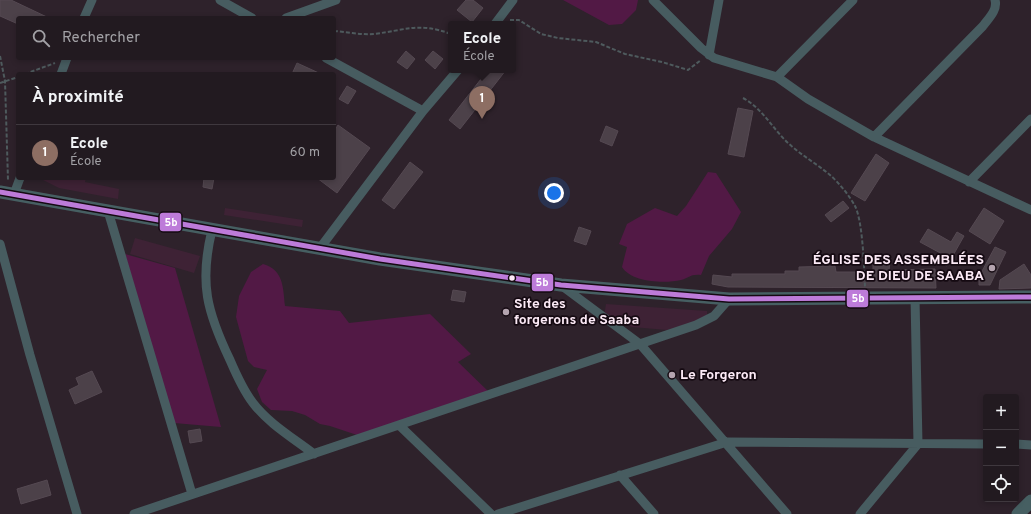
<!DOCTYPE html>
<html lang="fr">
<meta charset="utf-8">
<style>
body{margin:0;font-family:Overpass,sans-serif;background:#2a2329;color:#f1f3f6}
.controls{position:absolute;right:12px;bottom:12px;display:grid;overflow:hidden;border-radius:4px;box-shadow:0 2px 6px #0003}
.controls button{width:36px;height:36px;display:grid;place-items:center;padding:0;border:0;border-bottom:1px solid #3f383e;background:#221a20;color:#f1f3f6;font:20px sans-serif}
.you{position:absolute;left:554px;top:193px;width:14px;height:14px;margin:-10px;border:3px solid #fff;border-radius:50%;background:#1a73e8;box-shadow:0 0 0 6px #1a73e833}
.badge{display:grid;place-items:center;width:26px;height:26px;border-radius:50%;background:#b4a4af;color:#fff;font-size:13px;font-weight:700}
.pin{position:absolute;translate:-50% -33px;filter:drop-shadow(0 1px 2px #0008)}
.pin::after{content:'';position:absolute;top:21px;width:14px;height:12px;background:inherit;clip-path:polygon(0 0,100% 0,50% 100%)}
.popup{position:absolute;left:448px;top:21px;width:68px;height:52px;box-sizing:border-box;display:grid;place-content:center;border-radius:4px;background:#221a20;filter:drop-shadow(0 1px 3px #0005);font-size:13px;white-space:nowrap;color:#a2a1a5}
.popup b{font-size:15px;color:#f1f3f6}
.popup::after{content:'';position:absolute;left:50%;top:100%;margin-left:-8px;border:8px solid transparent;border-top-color:#221a20}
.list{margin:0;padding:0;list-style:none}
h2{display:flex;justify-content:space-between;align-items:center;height:52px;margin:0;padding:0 16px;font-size:17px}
h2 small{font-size:13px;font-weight:400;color:#a2a1a5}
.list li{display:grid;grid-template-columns:26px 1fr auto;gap:12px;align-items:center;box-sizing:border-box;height:56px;padding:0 16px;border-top:1px solid #3f383e}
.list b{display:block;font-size:15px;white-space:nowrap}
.list p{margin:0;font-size:13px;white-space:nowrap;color:#a2a1a5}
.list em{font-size:13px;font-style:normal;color:#a2a1a5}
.icon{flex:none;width:22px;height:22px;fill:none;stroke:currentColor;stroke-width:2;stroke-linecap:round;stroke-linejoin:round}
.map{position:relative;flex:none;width:1031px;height:514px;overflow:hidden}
.search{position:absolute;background:#221a20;box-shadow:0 2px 6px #0003;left:16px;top:16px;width:320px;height:44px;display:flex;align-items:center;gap:10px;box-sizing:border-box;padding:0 14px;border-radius:4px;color:#a2a1a5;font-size:15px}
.panel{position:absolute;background:#221a20;box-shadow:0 2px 6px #0003;left:16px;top:72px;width:320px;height:108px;border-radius:4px}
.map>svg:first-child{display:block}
.built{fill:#3e2235}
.green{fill:#521945}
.building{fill:#4c4149;stroke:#554952}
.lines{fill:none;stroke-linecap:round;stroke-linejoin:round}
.path{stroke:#4e5a5d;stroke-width:2;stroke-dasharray:4 2;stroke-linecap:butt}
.street{stroke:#475c60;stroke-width:9}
.secondary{stroke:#465f62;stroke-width:13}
.bus-1-casing{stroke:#150a12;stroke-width:8}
.bus-1{stroke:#bd7bd9;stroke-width:5}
.poi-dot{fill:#b4a4af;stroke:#150a12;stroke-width:1.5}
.bus-dot{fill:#fceaf6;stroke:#150a12;stroke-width:1.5}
.labels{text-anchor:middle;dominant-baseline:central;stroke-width:3.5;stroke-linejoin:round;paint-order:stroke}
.poi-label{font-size:14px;font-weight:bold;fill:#fceaf6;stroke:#150a12;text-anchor:start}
.line-badge{stroke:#150a12;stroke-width:1.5}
.badge-label{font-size:11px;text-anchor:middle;font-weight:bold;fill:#fff}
</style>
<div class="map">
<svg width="1031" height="514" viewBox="0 0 1031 514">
<rect width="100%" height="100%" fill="#2e222b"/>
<!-- built -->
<path class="built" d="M 39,178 L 86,178 L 85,182 L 119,189 L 118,199 L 59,188 Z
M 225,208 L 303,220 L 302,227 L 224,215 Z
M 135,238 L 200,256 L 194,273 L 130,254 Z
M 606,304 L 707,311 L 707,318 L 691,325 L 667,330 L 632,327 L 604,316 Z"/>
<!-- green -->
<path class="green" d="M 563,0 L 638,0 L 636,10 L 622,24 L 609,25 Z
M 708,172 L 716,173 L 741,212 L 732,229 L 709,256 L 701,275 C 689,274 690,278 681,280 C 664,284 631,282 622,267 L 627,247 L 619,244 L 627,224 L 655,208 L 677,216 L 686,206 Z
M 125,254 L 175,268 L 221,427 L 174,423 Z
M 263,264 C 284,270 283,288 285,306 L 340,311 L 349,323 L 430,314 L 471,354 L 458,362 L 490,393 L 360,436 L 330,426 L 320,424 L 305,415 L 292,411 L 271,410 L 262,402 L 257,389 L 267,370 L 254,367 L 248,361 L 236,317 L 239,296 L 251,272 Z"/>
<!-- building -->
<path class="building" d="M 0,0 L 11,0 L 49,18 L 18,18 L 18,24 L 0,16 Z
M 466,0 L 473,0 L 483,8 L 472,22 L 457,10 Z
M 406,51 L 415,59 L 407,69 L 397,62 Z
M 433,51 L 443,59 L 435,69 L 425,60 Z
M 297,63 L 321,74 L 292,74 Z
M 488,70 L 506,70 L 460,129 L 449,120 Z
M 347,86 L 356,91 L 348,104 L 339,99 Z
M 738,108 L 753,111 L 744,157 L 728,154 Z
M 338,125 L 370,148 L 337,193 L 317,178 L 334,178 L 334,131 Z
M 606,126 L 618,131 L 612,146 L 600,141 Z
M 876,154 L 889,163 L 865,201 L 851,193 Z
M 410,162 L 423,172 L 394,209 L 382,200 Z
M 204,178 L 214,178 L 212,189 L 203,187 Z
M 843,201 L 849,208 L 831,222 L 825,215 Z
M 984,208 L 1004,221 L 990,244 L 969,231 Z
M 579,227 L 591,231 L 586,245 L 574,241 Z
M 928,229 L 951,242 L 957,232 L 964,236 L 947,266 L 940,262 L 944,255 L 920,242 Z
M 995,247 L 1006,252 L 990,285 L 979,285 L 979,273 L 981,273 Z
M 873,262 L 890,262 L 889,270 L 935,269 L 936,288 L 728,287 L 712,284 L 713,275 L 732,277 L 732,274 L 785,274 L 785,271 L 799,271 L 799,267 L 835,266 L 836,272 L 873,272 Z
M 1024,264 L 1031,275 L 1031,288 L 999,289 L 1000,280 Z
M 453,290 L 466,292 L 464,302 L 451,300 Z
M 92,371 L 102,392 L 75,404 L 69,390 L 79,385 L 76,378 Z
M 200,429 L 202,441 L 190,443 L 188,431 Z
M 47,480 L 51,495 L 21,504 L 17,489 Z"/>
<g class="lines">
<!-- path -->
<path class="path" d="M 510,20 L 519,20 L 541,34 L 558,38 L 596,42 L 625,54 L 662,62 L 688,70 L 701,60
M 334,31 C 347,32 361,35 374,34 C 406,30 419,22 451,34
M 0,56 L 5,81 L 8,180
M 25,74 L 55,63
M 0,83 L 18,77
M 743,98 C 762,108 773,129 788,143 C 801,155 817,164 830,175 C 839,183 849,195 855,206 C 863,222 864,268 865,287"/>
<!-- street -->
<path class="street" d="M 220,0 L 252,18
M 653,0 L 701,48 L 714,58 L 777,77 L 808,99 L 874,137 L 1031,210
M 84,18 L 92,0
M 286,18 L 336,0
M 495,24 L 513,0
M 709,55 L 719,0
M 326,58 L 423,111
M 61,74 L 67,58
M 777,77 L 853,0
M 874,137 L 983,26 C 988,19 998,10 995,0
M 969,182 L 1031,119
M 14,194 L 20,178
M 108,211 L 192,494
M 212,230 C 199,283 207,312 230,360 C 236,374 243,390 253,403 C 268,423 293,438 314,454
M 0,244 L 30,355 L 77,514
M 320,248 L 423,111 L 458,70
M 562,286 L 640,344 L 787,514
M 400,426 L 491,514
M 1016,444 L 1031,445
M 620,475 L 654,514
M 134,514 L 696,325 L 714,316 L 729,299
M 498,514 L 727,442 L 986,444
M 860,514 L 918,444 L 915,298"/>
<!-- secondary -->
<path class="secondary" d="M 0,192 L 380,259 L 561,285 L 729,299 L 1031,297
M 1018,514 L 1031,501"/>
<!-- bus-1 casing -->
<g class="bus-1-casing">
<path id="bus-1" d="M 0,192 L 380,259 L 561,285 L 729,299 L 1031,297"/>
</g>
<!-- bus-1 -->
<use href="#bus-1" class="bus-1"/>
</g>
<!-- markers -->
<g class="poi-dot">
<circle cx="992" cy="268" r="4"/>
<circle cx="506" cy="312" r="4"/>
<circle cx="672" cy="375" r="4"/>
</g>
<circle class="bus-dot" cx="512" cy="278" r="3.5"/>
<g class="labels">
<!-- poi labels -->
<g class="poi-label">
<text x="984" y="260" text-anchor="end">ÉGLISE DES ASSEMBLÉES<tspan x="984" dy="16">DE DIEU DE SAABA</tspan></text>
<text x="514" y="304">Site des<tspan x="514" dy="16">forgerons de Saaba</tspan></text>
<text x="680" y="375">Le Forgeron</text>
</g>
</g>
<g class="line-badge">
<rect x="159" y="212" width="23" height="20" rx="4" fill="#bd7bd9"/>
<rect x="531" y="273" width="23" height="19" rx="4" fill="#bd7bd9"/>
<rect x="846" y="289" width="23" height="19" rx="4" fill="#bd7bd9"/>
</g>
<g class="badge-label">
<text x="171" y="226">5b</text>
<text x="542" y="286">5b</text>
<text x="858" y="302">5b</text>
</g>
</svg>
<div class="controls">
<button>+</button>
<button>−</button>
<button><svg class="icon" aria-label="locate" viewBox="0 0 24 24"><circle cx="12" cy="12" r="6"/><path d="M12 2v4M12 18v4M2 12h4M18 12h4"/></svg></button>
</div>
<div class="you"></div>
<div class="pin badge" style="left:482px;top:119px;background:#8d6e63">1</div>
<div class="popup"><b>Ecole</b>École</div>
<div class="search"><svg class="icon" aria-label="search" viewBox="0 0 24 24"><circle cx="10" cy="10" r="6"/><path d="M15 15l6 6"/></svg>Rechercher</div>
<section class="panel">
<h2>À proximité<small></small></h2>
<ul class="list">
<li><span class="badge" style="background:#8d6e63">1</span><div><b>Ecole</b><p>École</p></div><em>60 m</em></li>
</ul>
</section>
</div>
